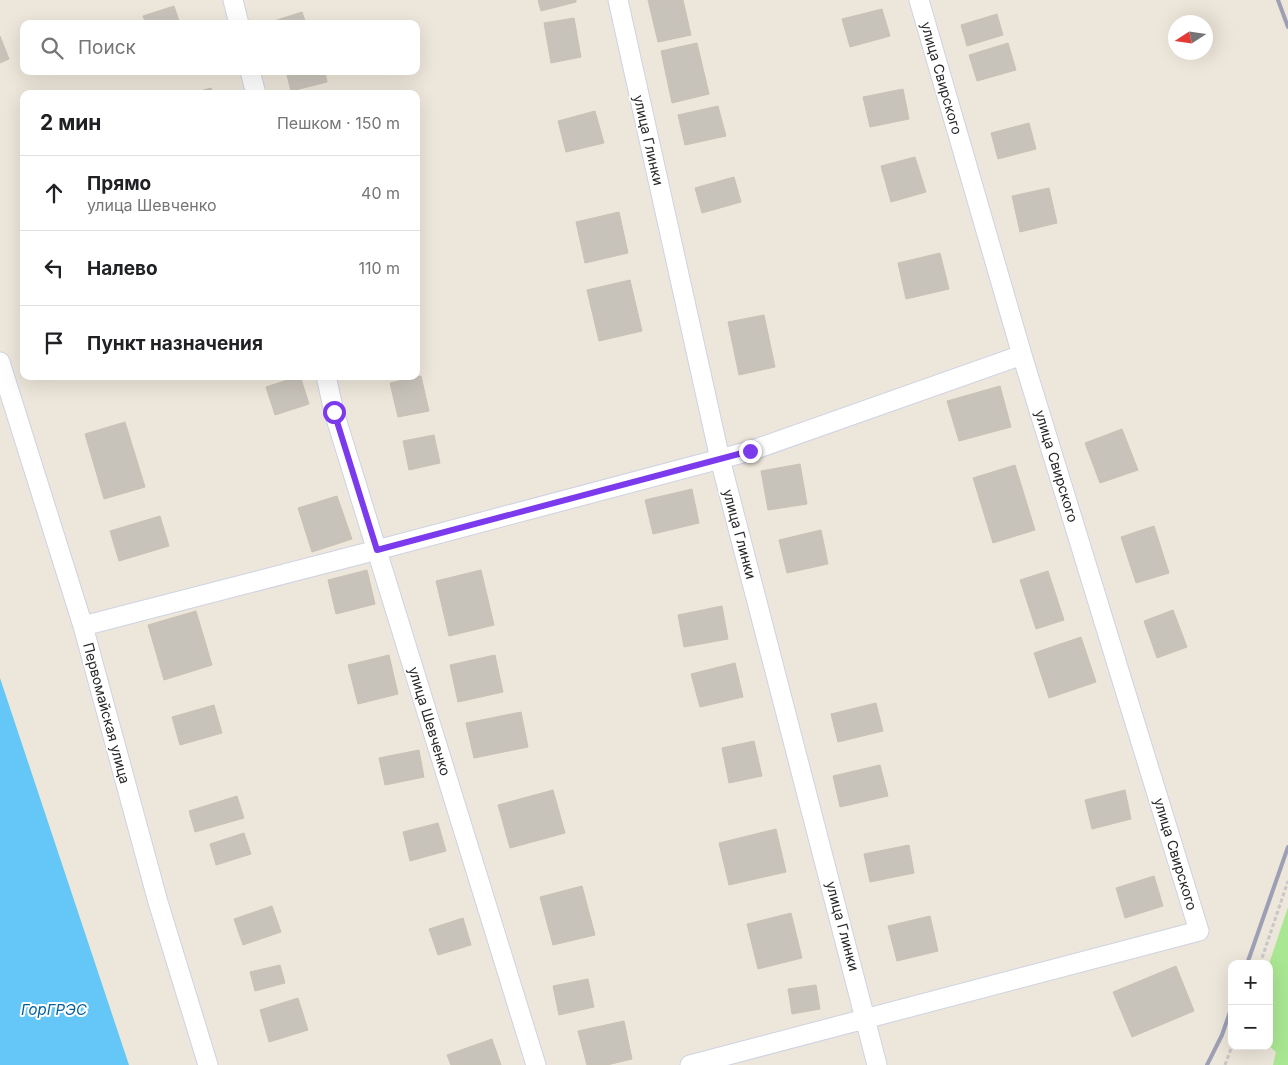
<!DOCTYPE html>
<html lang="ru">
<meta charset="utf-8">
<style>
body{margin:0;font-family:Inter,sans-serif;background:#f2f2f2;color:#202124}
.controls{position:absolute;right:15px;bottom:15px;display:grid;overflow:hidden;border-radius:10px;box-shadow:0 5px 20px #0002}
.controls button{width:45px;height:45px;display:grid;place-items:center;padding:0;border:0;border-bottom:1px solid #e0e0e0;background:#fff;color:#202124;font:25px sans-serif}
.compass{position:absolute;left:1168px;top:15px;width:45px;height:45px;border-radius:50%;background:#fff;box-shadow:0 5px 20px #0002;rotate:258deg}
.stop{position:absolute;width:15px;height:15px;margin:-11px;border:4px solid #7c3aed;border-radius:50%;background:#fff}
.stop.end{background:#7c3aed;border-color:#fff;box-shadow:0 1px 5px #0008}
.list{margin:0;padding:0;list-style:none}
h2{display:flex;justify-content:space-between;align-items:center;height:65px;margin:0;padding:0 20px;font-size:21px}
h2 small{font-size:16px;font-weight:400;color:#757577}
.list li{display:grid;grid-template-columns:32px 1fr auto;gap:15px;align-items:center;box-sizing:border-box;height:75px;padding:0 20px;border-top:1px solid #e0e0e0}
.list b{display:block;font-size:19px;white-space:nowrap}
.list p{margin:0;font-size:16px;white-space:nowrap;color:#757577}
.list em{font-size:16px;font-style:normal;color:#757577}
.icon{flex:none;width:28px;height:28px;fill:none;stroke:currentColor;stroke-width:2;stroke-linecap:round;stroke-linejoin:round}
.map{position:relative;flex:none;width:1288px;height:1065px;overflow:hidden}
.search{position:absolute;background:#fff;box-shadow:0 5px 20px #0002;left:20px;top:20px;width:400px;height:55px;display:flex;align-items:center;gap:12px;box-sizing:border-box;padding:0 18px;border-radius:10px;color:#757577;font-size:19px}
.panel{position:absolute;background:#fff;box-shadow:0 5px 20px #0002;left:20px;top:90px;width:400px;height:290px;border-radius:10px}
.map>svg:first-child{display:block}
.green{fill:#aae792}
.water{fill:#65c7f7}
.building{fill:#c8c3ba;stroke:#c8c2b4}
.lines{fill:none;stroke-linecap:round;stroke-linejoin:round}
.minor-casing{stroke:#cfd2e4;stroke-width:21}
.path{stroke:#c7c7c7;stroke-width:3;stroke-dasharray:4 2.5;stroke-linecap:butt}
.minor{stroke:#fff;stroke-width:19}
.rail{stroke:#9d9fb5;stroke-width:4}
.route{stroke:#7c3aed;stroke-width:6}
.labels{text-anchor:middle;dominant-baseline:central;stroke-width:4;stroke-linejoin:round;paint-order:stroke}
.street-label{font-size:14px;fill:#292929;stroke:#fff}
.water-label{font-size:15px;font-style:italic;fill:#0462a3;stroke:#fff}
</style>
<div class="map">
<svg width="1288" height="1065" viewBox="0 0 1288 1065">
<rect width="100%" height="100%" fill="#ede6da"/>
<!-- green -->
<path class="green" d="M 1288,907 L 1288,1065 L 1273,1065 L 1276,1052 L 1269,1046 L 1269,964 Z"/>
<!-- water -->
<path class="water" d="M 0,678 L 129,1065 L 0,1065 Z"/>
<!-- building -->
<path class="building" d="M 538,0 L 576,0 L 576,2 L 541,11 Z
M 648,0 L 683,0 L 691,35 L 658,42 Z
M 174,6 L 180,24 L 146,24 L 143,16 Z
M 882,9 L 890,36 L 850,47 L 842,19 Z
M 302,12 L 306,24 L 275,24 L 274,21 Z
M 997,14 L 1003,35 L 967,46 L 961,25 Z
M 574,18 L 581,57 L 551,63 L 544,23 Z
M 0,36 L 9,59 L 0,63 Z
M 697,43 L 709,94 L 672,103 L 661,51 Z
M 1008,43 L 1016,70 L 977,81 L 969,55 Z
M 286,71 L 325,71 L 327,82 L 291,91 Z
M 211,88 L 213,94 L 189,94 Z
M 903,89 L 909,119 L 870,127 L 863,97 Z
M 718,106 L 726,136 L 685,145 L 678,115 Z
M 595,111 L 604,143 L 566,152 L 558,121 Z
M 1029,123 L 1036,149 L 998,159 L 991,133 Z
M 915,157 L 926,192 L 891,202 L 881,166 Z
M 734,177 L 741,202 L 702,213 L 695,188 Z
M 1049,188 L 1057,223 L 1020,232 L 1012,196 Z
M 619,212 L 628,253 L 585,263 L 576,222 Z
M 940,253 L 949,289 L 906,299 L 898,263 Z
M 630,280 L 642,331 L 599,341 L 587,290 Z
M 764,315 L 775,367 L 739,375 L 728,322 Z
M 300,376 L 309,404 L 275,415 L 266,387 Z
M 421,376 L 429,411 L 398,417 L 390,383 Z
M 1000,386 L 1011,427 L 959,441 L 947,401 Z
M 125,422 L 145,487 L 104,499 L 85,434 Z
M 1122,429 L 1138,470 L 1100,483 L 1085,443 Z
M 434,435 L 440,463 L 409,470 L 403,441 Z
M 800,464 L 807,504 L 768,510 L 761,471 Z
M 1015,465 L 1035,530 L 993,543 L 973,478 Z
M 692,489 L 699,523 L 653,534 L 645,500 Z
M 337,496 L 352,539 L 312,552 L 298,508 Z
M 160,516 L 169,546 L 119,561 L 110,531 Z
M 1154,526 L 1169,573 L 1136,583 L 1121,537 Z
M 821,530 L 828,564 L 787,573 L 779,540 Z
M 367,570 L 375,604 L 336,614 L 328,580 Z
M 481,570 L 494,625 L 449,636 L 436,581 Z
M 1048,571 L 1064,620 L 1036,629 L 1020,580 Z
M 722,606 L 728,639 L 684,647 L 678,615 Z
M 1173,610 L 1187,647 L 1157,658 L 1144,621 Z
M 196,611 L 212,665 L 164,680 L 148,625 Z
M 1081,637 L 1096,682 L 1049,698 L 1034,653 Z
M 389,655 L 398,694 L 358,704 L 348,665 Z
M 495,655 L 503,692 L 458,702 L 450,665 Z
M 735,663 L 743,697 L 700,707 L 691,674 Z
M 876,703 L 883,731 L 838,742 L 831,714 Z
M 214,705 L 222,733 L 180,745 L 172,717 Z
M 521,712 L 528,747 L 474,758 L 466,723 Z
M 754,741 L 762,776 L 729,783 L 722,748 Z
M 419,750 L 424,777 L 385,785 L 379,758 Z
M 880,765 L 888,796 L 840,807 L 833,776 Z
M 553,790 L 565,833 L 510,848 L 498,805 Z
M 1125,790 L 1131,819 L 1092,829 L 1085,800 Z
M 237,796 L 244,818 L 195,832 L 189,811 Z
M 438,823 L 446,851 L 410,861 L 403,832 Z
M 776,829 L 786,872 L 729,885 L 719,843 Z
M 244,833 L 251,854 L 216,865 L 210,844 Z
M 909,845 L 914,873 L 870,882 L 864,854 Z
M 1154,876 L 1163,906 L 1125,918 L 1116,888 Z
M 582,886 L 595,935 L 553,945 L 540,897 Z
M 272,906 L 281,932 L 243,945 L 234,919 Z
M 791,913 L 802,958 L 758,969 L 747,924 Z
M 930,916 L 938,951 L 897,961 L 888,926 Z
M 463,918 L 471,945 L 438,955 L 429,929 Z
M 280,965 L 285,983 L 255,991 L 250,972 Z
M 1176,966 L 1194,1011 L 1132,1037 L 1113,992 Z
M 588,979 L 594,1007 L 559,1015 L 553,986 Z
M 816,985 L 820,1009 L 792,1014 L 788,989 Z
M 298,998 L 308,1030 L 269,1042 L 260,1010 Z
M 624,1021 L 632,1059 L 607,1065 L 587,1065 L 578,1031 Z
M 492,1039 L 501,1065 L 451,1065 L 447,1055 Z"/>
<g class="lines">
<!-- minor casing -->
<g class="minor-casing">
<path id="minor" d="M 233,0 L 239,24
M 618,0 L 720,459 L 877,1065
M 250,71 L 256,94
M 0,362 L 83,626 L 158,902 L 208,1065
M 326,376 L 334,412 L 536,1065
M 83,626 L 377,550 L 750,451 L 1022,355
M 690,1065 L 1199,931 L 1022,355 L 919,0"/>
</g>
<!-- path -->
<path class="path" d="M 1260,964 L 1288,881
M 1225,1065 L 1232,1046"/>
<!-- minor -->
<use href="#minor" class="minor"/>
<!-- rail -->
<path class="rail" d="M 1278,0 L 1288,27
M 1247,964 L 1288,847
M 1207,1065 L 1222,1035 L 1232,1006"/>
</g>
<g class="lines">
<!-- route -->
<path class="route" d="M 334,412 L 377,550 L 750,451"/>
</g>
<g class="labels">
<!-- street labels -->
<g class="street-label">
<text transform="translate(942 78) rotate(74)">улица Свирского</text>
<text transform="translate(649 140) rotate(77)">улица Глинки</text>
<text transform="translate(1057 466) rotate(73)">улица Свирского</text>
<text transform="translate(740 534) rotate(75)">улица Глинки</text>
<text transform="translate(107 713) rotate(75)">Первомайская улица</text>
<text transform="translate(430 721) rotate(73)">улица Шевченко</text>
<text transform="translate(1176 854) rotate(73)">улица Свирского</text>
<text transform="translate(843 926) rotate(75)">улица Глинки</text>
</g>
<!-- water labels -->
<g class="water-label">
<text x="54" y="1009">ГорГРЭС</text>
</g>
</g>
</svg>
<div class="controls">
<button>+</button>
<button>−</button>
</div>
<svg class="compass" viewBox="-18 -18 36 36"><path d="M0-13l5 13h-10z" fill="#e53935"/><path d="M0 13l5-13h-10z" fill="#757577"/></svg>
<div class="stop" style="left:334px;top:412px"></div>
<div class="stop end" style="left:750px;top:451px"></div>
<div class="search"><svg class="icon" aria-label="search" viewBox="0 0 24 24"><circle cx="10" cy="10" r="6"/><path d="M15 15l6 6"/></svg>Поиск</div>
<section class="panel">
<h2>2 мин<small>Пешком · 150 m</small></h2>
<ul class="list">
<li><svg class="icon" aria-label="ahead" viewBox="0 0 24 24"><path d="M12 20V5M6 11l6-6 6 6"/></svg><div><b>Прямо</b><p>улица Шевченко</p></div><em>40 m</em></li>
<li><svg class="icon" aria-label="left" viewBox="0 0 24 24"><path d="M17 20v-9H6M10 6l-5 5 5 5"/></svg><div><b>Налево</b></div><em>110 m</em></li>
<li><svg class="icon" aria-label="arrive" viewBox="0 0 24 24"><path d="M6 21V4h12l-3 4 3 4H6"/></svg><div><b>Пункт назначения</b></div></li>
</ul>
</section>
</div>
